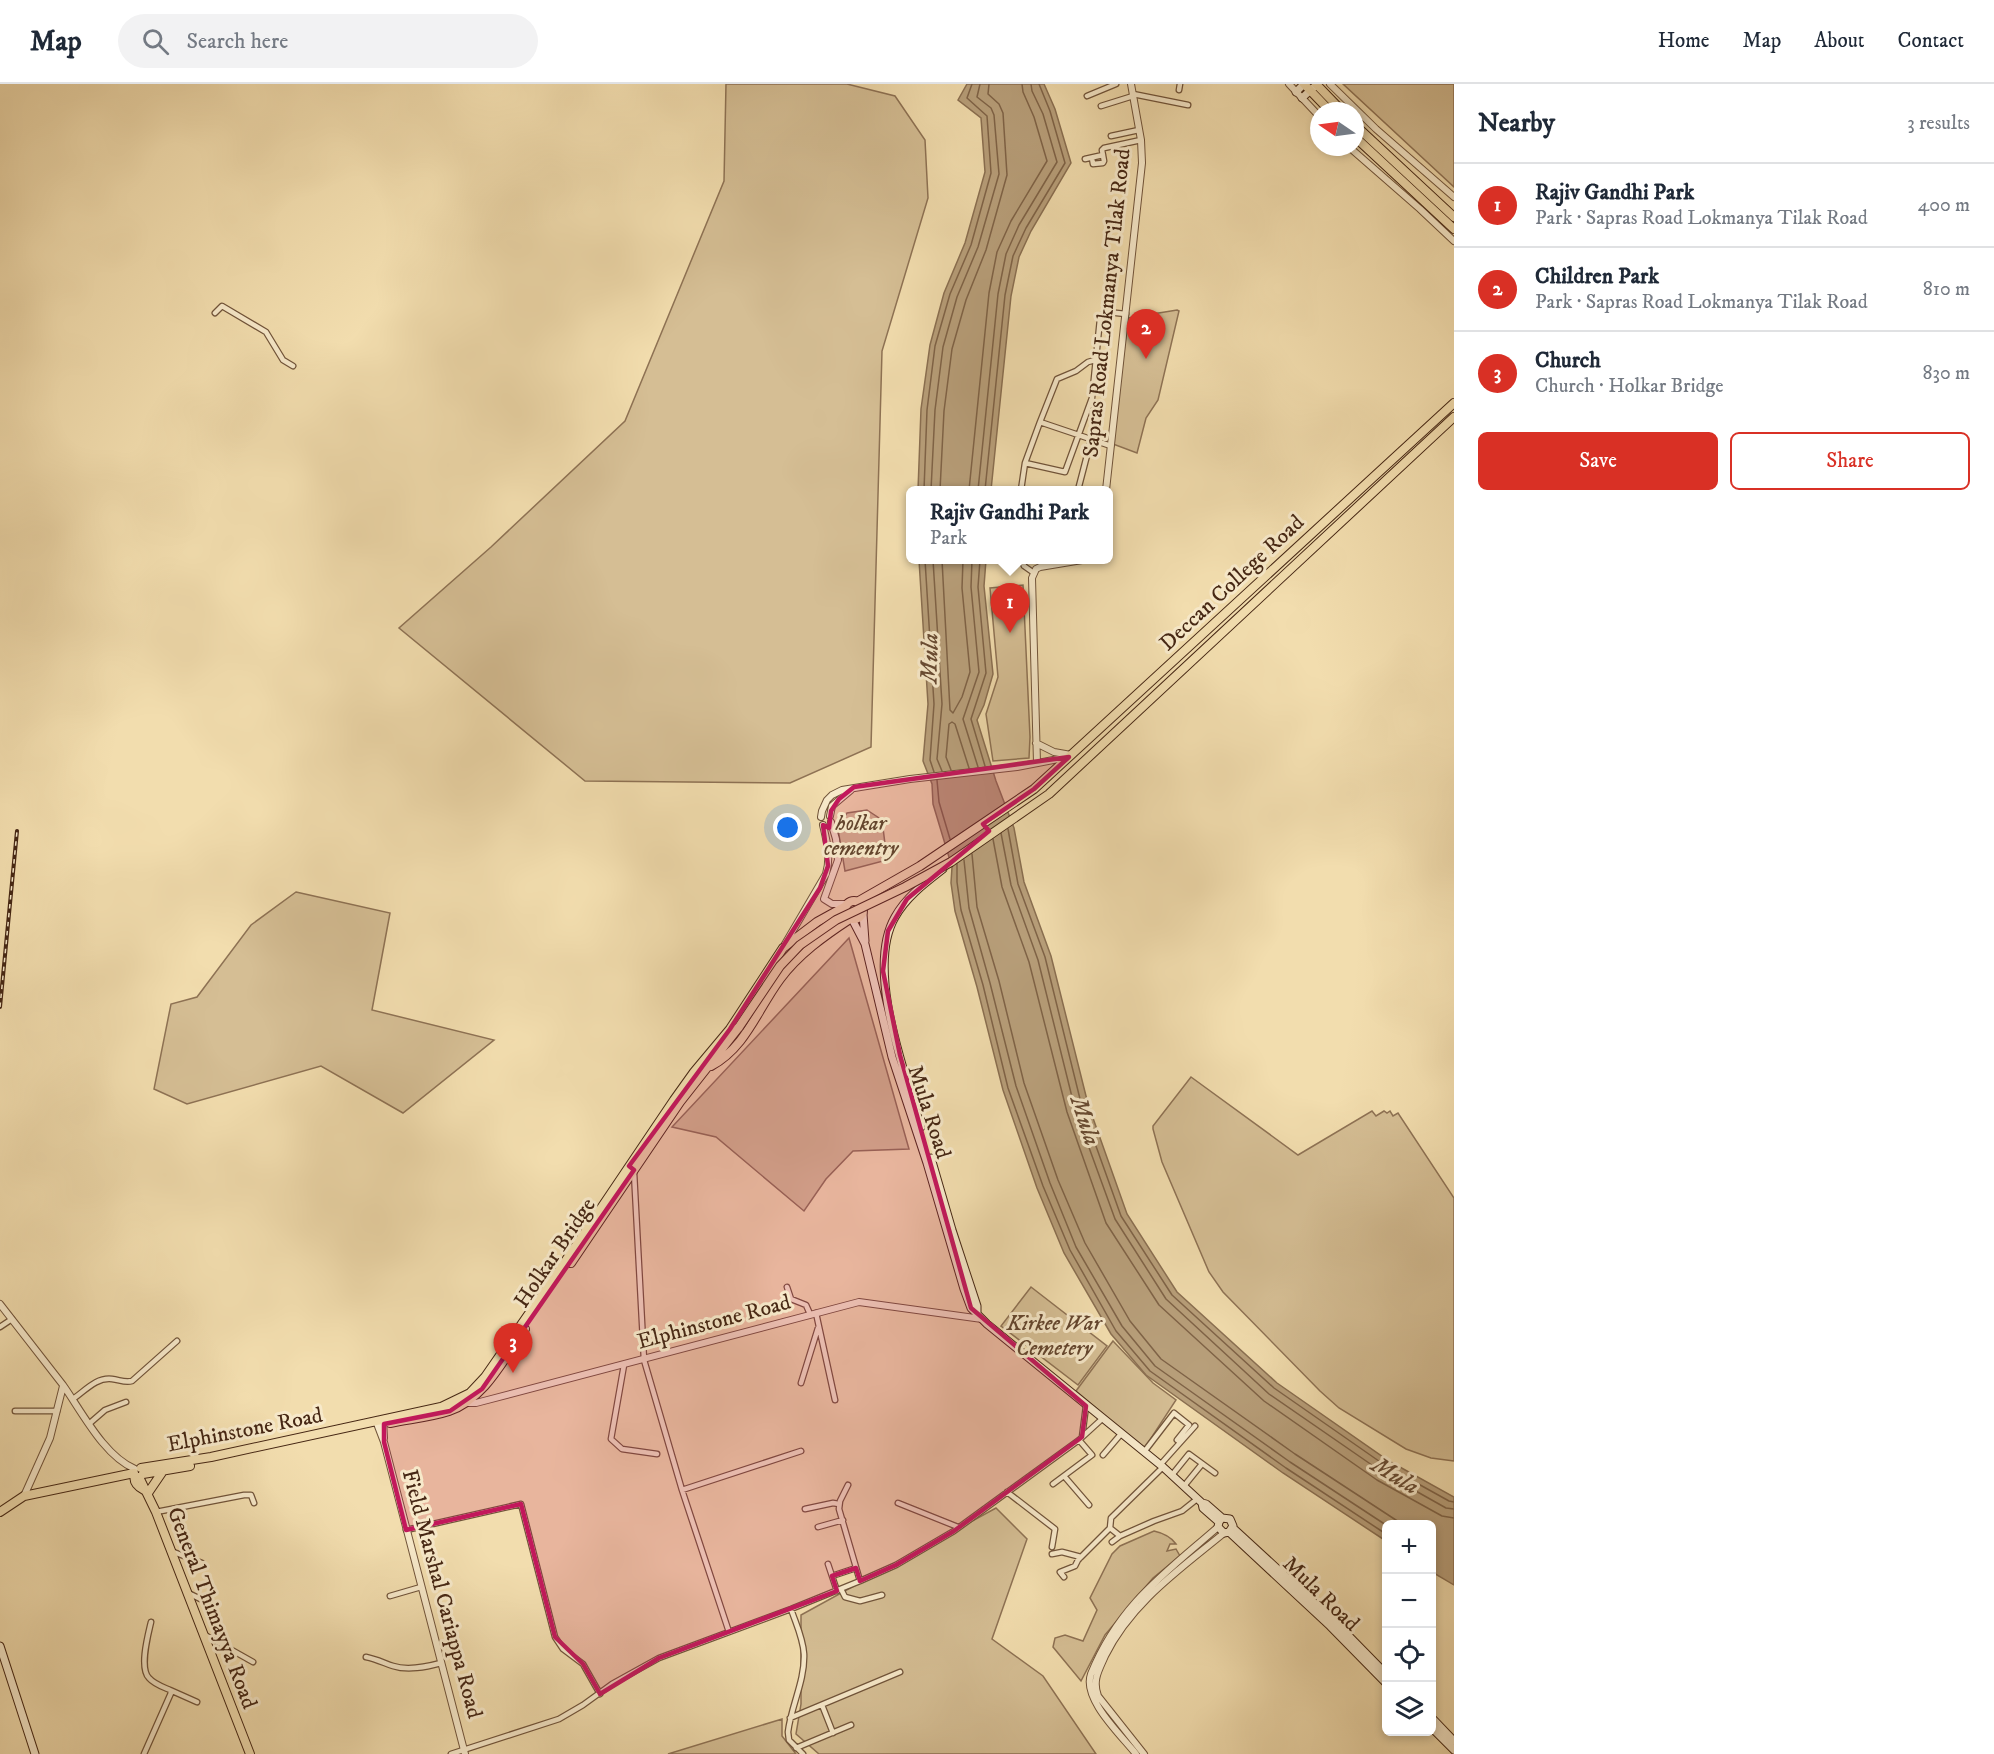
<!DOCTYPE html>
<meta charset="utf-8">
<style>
body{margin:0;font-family:"IM FELL DW Pica",serif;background:#f2f2f3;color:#1f2937}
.controls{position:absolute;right:18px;bottom:18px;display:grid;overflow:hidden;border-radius:9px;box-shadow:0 3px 9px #0003}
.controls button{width:54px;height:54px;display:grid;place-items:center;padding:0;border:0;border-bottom:2px solid #e0e1e3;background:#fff;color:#1f2937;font:30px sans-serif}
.compass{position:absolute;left:1310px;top:18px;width:54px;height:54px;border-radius:50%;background:#fff;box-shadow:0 3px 9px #0003;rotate:283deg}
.you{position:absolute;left:788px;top:744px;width:21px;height:21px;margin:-15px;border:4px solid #fff;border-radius:50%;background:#1a73e8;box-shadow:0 0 0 9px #1a73e833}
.badge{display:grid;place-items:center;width:39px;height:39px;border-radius:50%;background:#d93025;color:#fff;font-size:20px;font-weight:700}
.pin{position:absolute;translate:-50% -50px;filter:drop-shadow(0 2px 3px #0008)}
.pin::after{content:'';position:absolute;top:32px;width:21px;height:18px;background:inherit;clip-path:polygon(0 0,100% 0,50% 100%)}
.popup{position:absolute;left:906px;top:402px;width:207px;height:78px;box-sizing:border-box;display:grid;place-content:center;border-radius:9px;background:#fff;filter:drop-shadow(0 2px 4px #0005);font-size:20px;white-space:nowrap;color:#747a83}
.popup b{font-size:22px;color:#1f2937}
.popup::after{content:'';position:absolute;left:50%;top:100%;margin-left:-12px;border:12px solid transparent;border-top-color:#fff}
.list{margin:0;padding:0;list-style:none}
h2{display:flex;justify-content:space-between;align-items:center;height:78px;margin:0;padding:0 24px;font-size:26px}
h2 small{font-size:20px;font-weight:400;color:#747a83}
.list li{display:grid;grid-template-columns:39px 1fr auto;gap:18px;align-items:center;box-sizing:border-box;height:84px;padding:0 24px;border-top:2px solid #e0e1e3}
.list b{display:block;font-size:22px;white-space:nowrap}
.list p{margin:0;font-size:20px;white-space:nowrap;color:#747a83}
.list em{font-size:20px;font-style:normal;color:#747a83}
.actions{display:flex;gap:12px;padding:18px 24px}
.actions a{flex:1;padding:14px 0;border:2px solid #d93025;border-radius:9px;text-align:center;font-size:21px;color:#d93025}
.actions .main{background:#d93025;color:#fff}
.icon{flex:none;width:33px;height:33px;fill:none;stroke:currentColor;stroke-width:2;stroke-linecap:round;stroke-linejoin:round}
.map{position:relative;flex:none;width:1454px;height:1670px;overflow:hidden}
header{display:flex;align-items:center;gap:36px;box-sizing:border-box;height:84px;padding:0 30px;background:#fff;border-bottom:2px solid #e0e1e3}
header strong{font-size:28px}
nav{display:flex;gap:33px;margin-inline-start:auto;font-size:21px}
.search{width:420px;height:54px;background:#f2f2f3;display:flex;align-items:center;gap:15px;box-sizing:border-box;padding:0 21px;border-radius:33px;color:#747a83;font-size:22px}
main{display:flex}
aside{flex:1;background:#fff}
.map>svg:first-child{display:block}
.green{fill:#d5be94;stroke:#8e7254;stroke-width:1.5}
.water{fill:#b89f7a;stroke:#8a6f51;stroke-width:1.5}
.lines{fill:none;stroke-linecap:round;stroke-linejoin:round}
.shore{stroke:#7f6347;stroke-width:1.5}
.minor-casing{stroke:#71543a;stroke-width:7}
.tertiary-casing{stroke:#71543a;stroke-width:8}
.secondary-casing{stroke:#462714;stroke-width:9}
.primary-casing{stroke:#462714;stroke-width:10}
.minor{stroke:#f7e9ca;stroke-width:4.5}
.tertiary{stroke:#f7e9ca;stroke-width:6}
.secondary{stroke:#f7e9ca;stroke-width:7}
.primary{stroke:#f2ddae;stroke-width:8}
.rail-casing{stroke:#462714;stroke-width:4}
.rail{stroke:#f7e9ca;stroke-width:1.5;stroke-dasharray:4.5;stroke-linecap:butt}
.primary-bridge-casing{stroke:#462714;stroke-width:10;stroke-linecap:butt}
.primary-bridge{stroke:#f2ddae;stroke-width:8}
.marked{fill:#c2185b;fill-opacity:0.2;stroke:#c2185b;stroke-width:4.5;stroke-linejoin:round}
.labels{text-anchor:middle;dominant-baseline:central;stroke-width:6;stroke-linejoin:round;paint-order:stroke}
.street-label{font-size:22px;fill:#462714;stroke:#f7e9ca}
.park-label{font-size:22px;font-style:italic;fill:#63452e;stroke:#f7e9ca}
.water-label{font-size:24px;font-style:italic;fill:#684b33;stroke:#f7e9ca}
</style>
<header>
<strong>Map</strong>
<div class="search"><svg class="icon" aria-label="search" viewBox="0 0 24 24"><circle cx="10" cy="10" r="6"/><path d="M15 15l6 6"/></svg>Search here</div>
<nav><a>Home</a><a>Map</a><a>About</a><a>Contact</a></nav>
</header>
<main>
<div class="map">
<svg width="1454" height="1670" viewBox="0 0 1454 1670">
<rect width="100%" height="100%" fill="#f2ddae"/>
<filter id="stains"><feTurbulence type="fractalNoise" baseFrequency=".00333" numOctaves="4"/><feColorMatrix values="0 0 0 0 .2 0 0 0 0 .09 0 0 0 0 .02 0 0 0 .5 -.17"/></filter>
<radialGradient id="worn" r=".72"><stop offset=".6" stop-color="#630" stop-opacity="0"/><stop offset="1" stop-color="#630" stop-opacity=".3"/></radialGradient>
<!-- green -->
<path class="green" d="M 726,0 L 847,0 L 895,12 L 925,56 L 928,114 L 882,267 L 871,663 L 790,699 L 585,697 L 399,544 L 491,463 L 625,337 L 724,97 Z
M 1343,0 L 1454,0 L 1454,103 Z
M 1177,226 L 1179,227 L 1158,316 L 1146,334 L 1137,369 L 1113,360 L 1128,234 Z
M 1023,501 L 1030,653 L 1029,674 L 993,677 L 986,630 L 998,593 L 990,504 Z
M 867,726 L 882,736 L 887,776 L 845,787 L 838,745 L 847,729 Z
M 296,808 L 390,829 L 372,926 L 494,956 L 403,1029 L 321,982 L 187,1020 L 154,1005 L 171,920 L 197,913 L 251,841 Z
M 849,854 L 909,1065 L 853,1067 L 826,1095 L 804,1127 L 716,1053 L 672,1043 Z
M 1191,993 L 1298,1071 L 1372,1027 L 1376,1032 L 1384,1027 L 1387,1029 L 1390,1027 L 1393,1032 L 1398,1029 L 1454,1114 L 1454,1377 L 1431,1374 L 1406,1365 L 1339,1324 L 1320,1307 L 1223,1208 L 1209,1188 L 1162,1078 L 1153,1045 L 1153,1042 Z
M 1031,1203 L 1107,1262 L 1078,1301 L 1001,1242 Z
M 1113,1257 L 1153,1299 L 1176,1316 L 1144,1365 L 1076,1307 Z
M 996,1424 L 1027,1455 L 992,1555 L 1043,1592 L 1096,1670 L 819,1670 L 796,1650 L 801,1620 L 801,1531 Z
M 1154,1447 C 1163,1449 1171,1453 1176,1460 L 1170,1460 L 1167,1467 L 1176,1465 L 1180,1472 L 1153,1494 L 1105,1551 L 1081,1597 L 1053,1563 L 1055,1554 L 1065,1551 L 1083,1557 L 1097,1526 L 1090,1514 L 1112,1470 L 1120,1462 Z
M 782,1635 L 782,1652 L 796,1670 L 668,1670 Z"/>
<!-- water -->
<path class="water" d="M 967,0 L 1044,0 L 1055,25 L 1071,79 L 1031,147 L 1019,173 L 1011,212 L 991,406 L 918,406 L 921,325 L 930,261 L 944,209 L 965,159 L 985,88 L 981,34 L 958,16 Z
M 919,476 L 986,476 L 984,502 L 993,590 L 984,621 L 977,636 L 996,697 L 1014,744 L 1024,798 L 1051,872 L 1088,1020 L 1127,1130 L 1177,1208 L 1277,1299 L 1389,1377 L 1454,1413 L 1454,1501 L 1432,1488 L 1432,1440 L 1386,1440 L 1386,1457 L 1283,1389 L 1146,1291 L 1111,1250 L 1064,1169 L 1037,1104 L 1003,1006 L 977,903 L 955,827 L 951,799 L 952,783 L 933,720 L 932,700 L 923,677 L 928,620 Z"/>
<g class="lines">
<!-- shore -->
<path class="shore" d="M 924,406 L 927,326 L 935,262 L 950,210 L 971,161 L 991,89 L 987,32 L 967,14 L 972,0
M 931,406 L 935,326 L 943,263 L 957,213 L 978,163 L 999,90 L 994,31 L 991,24 L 977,13 L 980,0
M 940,406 L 944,327 L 952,265 L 966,216 L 986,166 L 1007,91 L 1003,29 L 999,20 L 988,10 L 989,0
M 969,406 L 989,209 L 997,168 L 1011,137 L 1047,77 L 1034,33 L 1023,8 L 1022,0
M 978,406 L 998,210 L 1006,170 L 1019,141 L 1057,78 L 1043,30 L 1032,7 L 1031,0
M 985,406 L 1005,211 L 1013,172 L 1026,144 L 1065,79 L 1050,27 L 1039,0
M 925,476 L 934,620 L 930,676 L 934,688
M 933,476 L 942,620 L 937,675 L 942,687
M 942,476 L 950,626 L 953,629 L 962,613 L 970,588 L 962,504 L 963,476
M 972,476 L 971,503 L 979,588 L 963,635 L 978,683
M 980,476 L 978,503 L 986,589 L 971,635 L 985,682
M 951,686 L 946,673 L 949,640 L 952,638 L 955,640 L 969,684
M 937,696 L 939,718 L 950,755
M 1008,745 L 1018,800 L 1045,873 L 1082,1023 L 1121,1132 L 1172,1211 L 1274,1304 L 1386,1382 L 1449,1417 L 1454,1418
M 1001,749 L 1011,801 L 1038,876 L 1075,1025 L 1115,1135 L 1166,1215 L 1269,1310 L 1382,1388 L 1446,1424 L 1454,1425
M 993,755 L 1002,803 L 1029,878 L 1067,1028 L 1106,1139 L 1159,1221 L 1264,1317 L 1377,1396 L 1442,1432 L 1454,1434
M 972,770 L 977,823 L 999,897 L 1024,999 L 1058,1096 L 1085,1159 L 1130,1237 L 1161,1275 L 1295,1370 L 1402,1440
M 964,776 L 969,824 L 990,899 L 1016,1002 L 1050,1099 L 1076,1163 L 1122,1242 L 1155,1282 L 1290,1378 L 1386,1441
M 957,780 L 957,798 L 961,826 L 983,901 L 1008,1004 L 1043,1102 L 1070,1166 L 1116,1247 L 1150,1287 L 1286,1384 L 1386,1450"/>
<!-- minor casing -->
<g class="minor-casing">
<path id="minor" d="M 1179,6 L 1180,0
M 1133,10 L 1188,21
M 1087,12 L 1116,0
M 1101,22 L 1133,12
M 1111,52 L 1139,46
M 1092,74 L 1093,80 L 1103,79 L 1104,77 L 1102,66 L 1104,64 L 1141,56
M 1085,75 L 1103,71
M 215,229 L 222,222 L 266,248 L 283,276 L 293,282
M 1095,276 L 1088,278 L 1076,287 L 1057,295 L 1040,338 L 1111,362
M 1025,379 L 1065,388 L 1092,314 L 1100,235 L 1104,229 L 1107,228 L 1126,230
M 1021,406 L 1025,379 L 1040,338
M 1078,406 L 1091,356
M 1022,476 L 1024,482 L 1034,489
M 634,1088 L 644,1276 L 682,1406 L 729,1548
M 787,1203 L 791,1215 L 806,1221 L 810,1230
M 816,1229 L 835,1316
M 0,1243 L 12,1235
M 624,1281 L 611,1355 L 622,1365 L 657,1370
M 801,1299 L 818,1244
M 73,1315 C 85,1307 96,1293 112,1295 C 120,1296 125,1299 132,1297 L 177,1257
M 15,1327 L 57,1327
M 90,1339 L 105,1326 L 126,1318
M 1082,1353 L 1086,1322
M 1144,1368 L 1174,1329 L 1189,1341 L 1177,1356
M 1103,1371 L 1121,1350
M 1160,1381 L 1195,1342
M 1172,1391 L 1189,1370 L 1215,1389
M 1064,1392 L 1089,1421
M 1053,1400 L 1092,1371 L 1079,1356
M 848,1401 L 840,1417 L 839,1425 L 860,1497
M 1184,1402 L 1202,1380
M 682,1406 L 801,1367
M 1007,1408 L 1055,1445 L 1052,1463
M 898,1419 L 958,1443
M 805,1425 L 833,1419 L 839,1420
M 156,1428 L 244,1411 L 251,1411 L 254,1419
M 818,1443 L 843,1436
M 1110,1444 L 1120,1452 L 1154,1437 L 1182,1427 L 1197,1415
M 406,1446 L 521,1420 L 555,1553 L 563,1565 L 583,1580 L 600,1610
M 1112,1458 L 1120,1452
M 171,1467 L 202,1479
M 1052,1470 L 1062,1468 L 1081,1473
M 828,1480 L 832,1492 L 856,1484
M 832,1492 L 837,1507
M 1064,1493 L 1060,1488 L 1075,1482 L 1078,1476 L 1110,1444 L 1111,1434 L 1163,1383
M 841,1505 L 845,1513 L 860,1517 L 882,1511
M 188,1509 L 213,1521
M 390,1512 L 421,1503
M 791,1525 C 796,1540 803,1554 804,1570 C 805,1597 791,1622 788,1648 L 789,1656 L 803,1670
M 205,1551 L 253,1578
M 366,1573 C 376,1575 384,1579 393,1582 C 408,1587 426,1583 441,1579
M 170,1606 L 197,1618
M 822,1621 L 833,1649
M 790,1634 L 900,1588
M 796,1664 L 851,1641
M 144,1670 L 171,1609 L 170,1606 C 163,1603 154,1600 149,1594 C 139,1584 148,1551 151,1538
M 451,1670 L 559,1635 L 583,1621 L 612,1600 L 659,1574 L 791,1525 L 860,1497 L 896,1481 L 954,1447 L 1079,1356 L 1102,1335"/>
</g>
<!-- tertiary casing -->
<g class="tertiary-casing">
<path id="tertiary" d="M 1289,0 L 1319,32
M 1330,0 L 1376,45 L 1454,113
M 1349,63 L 1420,125 L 1454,157
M 1106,406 L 1142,79 L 1141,56 L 1131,0
M 1036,659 L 1054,668 L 1071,671
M 1037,679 L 1032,494 L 1036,485 L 1040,483 L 1082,476
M 830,732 L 832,722 L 851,706
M 821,733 L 822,727 L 827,716 L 832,711 L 842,706 L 910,695 L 1017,683 L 1069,673
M 831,738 L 836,755 L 838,776 L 824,815 L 832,820 L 848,820
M 785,860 L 826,790 C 831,773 827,758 823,741
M 0,1220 C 21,1247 42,1274 63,1301 C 82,1328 104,1372 135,1385
M 466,1319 L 476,1319 L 859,1218 L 982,1235
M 383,1335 L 384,1354
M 376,1337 L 384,1358 L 465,1670
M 24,1412 L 50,1354 L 63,1302
M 1136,1670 C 1121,1651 1082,1615 1091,1590 C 1119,1521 1164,1490 1218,1443
M 1144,1670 L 1098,1612 C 1092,1596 1099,1586 1105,1572 C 1131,1519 1179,1486 1224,1449"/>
</g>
<!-- secondary casing -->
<g class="secondary-casing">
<path id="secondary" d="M 1296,8 L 1304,0
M 1302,14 L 1313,4
M 863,830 L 865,857
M 852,835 L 865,860 L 892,973 L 927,1079 L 964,1205 L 971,1224 L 987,1240 L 1163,1383 L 1202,1419 L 1206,1420 L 1222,1434 L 1230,1435 L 1233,1442 L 1229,1448 L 1224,1449 L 1218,1443 L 1219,1438 L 1222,1434
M 921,1043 C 905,989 865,885 895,833 C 906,813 925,799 943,785
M 931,1074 L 952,1146 L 977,1222 L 977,1229
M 1202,1419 L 1203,1424 L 1219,1438
M 1233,1444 L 1335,1538 L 1386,1590
M 1229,1448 L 1330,1542 L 1386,1599
M 0,1562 L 35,1670
M 1432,1634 L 1454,1657
M 1432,1644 L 1454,1666"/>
</g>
<!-- primary casing -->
<g class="primary-casing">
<path id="primary" d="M 1304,0 L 1330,27
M 1316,0 L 1342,27
M 1355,41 L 1454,133
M 1355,53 L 1454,145
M 951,778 L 1049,710 L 1454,333
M845 826a9 9 0 1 1 18 0a9 9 0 1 1-18 0Z
M 857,818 L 920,782 L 1034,705 L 1454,319
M 711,982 C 746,963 757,926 780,895 C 799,870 824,852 850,835
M 571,1179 L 680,1018 L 739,943
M 390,1339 C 409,1335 431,1333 449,1327 C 485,1315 504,1274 525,1245
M 141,1384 L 211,1373 L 441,1323 L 470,1309 L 485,1293 L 560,1185 L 674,1016 L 694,988 L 730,945 L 783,864 L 817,838 L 846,822
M 143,1390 L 190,1382
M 135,1392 C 133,1398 138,1403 144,1406
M 139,1393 L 156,1428 L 250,1670
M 148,1409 L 163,1387
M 0,1428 L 24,1412 L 134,1389"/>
</g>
<!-- minor -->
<use href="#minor" class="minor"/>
<!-- tertiary -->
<use href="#tertiary" class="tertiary"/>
<!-- secondary -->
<use href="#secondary" class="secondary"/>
<!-- primary -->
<use href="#primary" class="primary"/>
<!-- rail casing -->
<g class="rail-casing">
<path id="rail" d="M 0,923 L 17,747"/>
</g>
<!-- rail -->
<use href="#rail" class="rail"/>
<!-- primary-bridge casing -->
<g class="primary-bridge-casing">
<path id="primary-bridge" d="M 739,943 L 780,882 L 800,861 L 836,836 L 905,803 L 951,778"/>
</g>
<!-- primary-bridge -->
<use href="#primary-bridge" class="primary-bridge"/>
</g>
<!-- marked area -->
<path class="marked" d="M 1069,673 L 1034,705 L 983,740 L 989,747 L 907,815 L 888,847 L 883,887 L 900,971 L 971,1224 L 1086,1322 L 1082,1353 L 954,1447 L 896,1481 L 860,1497 L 856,1484 L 832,1492 L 837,1507 L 659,1574 L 600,1610 L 583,1580 L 555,1553 L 521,1420 L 406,1446 L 384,1358 L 384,1340 L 450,1327 L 482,1305 L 634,1086 L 629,1082 L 730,945 L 820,804 L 828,782 L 823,741 L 829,744 L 831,727 L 839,715 L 854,703 Z"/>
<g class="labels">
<!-- street labels -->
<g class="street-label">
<text transform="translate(1107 219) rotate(-84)">Sapras Road Lokmanya Tilak Road</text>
<text transform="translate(1232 499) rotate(-43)">Deccan College Road</text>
<text transform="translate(929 1028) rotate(72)">Mula Road</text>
<text transform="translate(555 1169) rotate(-56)">Holkar Bridge</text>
<text transform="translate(714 1238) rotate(-15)">Elphinstone Road</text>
<text transform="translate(245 1346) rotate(-11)">Elphinstone Road</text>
<text transform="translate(442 1510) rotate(75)">Field Marshal Cariappa Road</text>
<text transform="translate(1321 1510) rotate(44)">Mula Road</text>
<text transform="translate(212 1524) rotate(69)">General Thimayya Road</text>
</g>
<!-- park labels -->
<g class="park-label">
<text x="861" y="739">holkar<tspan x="861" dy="25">cementry</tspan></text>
<text x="1054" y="1239">Kirkee War<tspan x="1054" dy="25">Cemetery</tspan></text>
</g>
<!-- water labels -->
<g class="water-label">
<text transform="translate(930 574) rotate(-89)">Mula</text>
<text transform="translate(1085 1037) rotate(72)">Mula</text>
<text transform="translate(1395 1392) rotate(31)">Mula</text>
</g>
</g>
<rect width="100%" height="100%" filter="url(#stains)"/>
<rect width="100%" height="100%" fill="url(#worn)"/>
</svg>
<div class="controls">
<button>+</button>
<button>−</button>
<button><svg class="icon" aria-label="locate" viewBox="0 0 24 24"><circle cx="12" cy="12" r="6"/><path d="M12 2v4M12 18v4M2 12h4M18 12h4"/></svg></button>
<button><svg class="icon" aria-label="layers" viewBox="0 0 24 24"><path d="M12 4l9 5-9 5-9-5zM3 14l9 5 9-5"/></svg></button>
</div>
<svg class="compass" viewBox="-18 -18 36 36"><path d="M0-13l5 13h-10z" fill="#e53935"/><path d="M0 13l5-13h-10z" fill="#747a83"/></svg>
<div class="you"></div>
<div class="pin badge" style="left:1010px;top:549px">1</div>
<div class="popup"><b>Rajiv Gandhi Park</b>Park</div>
<div class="pin badge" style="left:1146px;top:275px">2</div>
<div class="pin badge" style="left:513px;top:1289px">3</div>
</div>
<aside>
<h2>Nearby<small>3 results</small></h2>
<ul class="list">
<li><span class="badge">1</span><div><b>Rajiv Gandhi Park</b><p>Park · Sapras Road Lokmanya Tilak Road</p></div><em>400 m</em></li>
<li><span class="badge">2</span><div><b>Children Park</b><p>Park · Sapras Road Lokmanya Tilak Road</p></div><em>810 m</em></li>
<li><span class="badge">3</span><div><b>Church</b><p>Church · Holkar Bridge</p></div><em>830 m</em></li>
</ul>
<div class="actions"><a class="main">Save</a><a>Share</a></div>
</aside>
</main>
